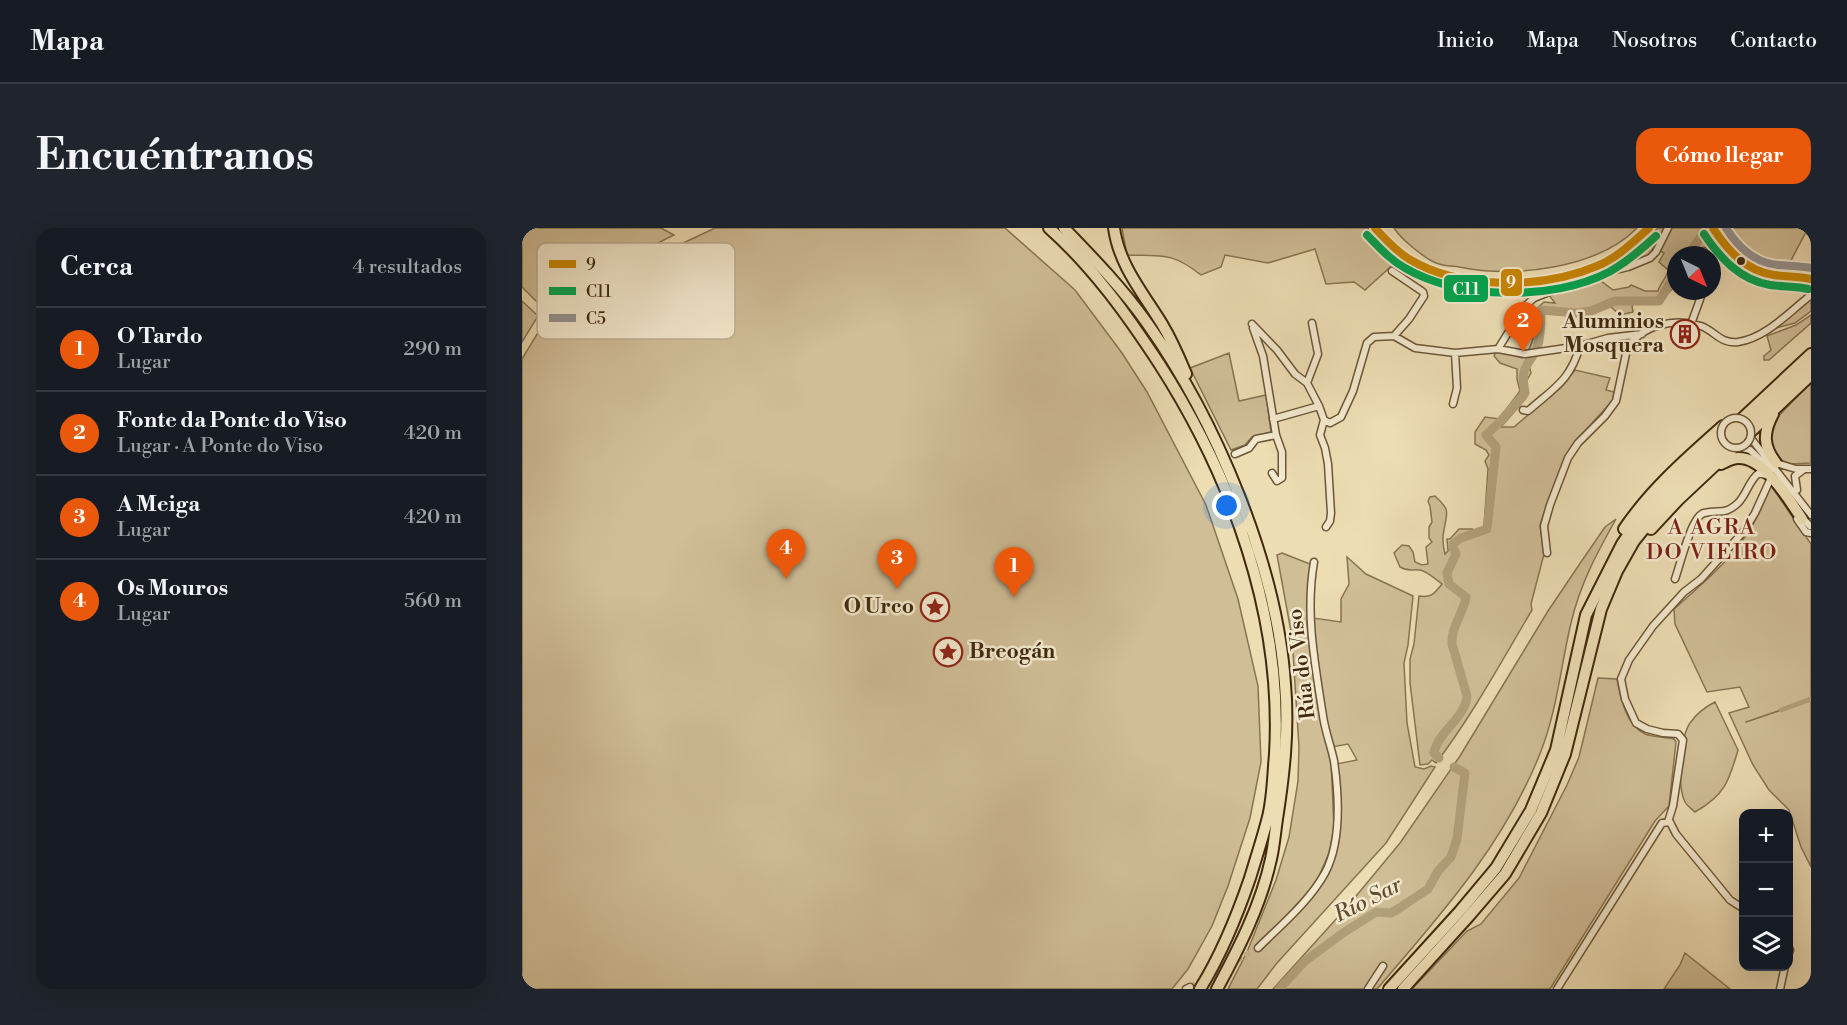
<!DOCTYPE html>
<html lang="es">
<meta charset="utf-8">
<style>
body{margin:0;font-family:"Libre Bodoni",serif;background:#20242c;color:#f1f3f6}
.controls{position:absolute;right:18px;bottom:18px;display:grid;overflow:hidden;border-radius:12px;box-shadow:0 6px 24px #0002}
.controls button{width:54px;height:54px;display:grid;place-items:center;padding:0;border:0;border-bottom:2px solid #363941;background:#171b24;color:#f1f3f6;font:30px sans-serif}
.compass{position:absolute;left:1145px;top:18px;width:54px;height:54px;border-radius:50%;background:#171b24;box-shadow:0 6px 24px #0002;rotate:137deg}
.you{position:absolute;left:705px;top:278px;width:21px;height:21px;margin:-15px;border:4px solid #fff;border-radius:50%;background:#1a73e8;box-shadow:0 0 0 9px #1a73e833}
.badge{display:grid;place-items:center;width:39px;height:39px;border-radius:50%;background:#ea580c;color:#fff;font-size:20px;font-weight:700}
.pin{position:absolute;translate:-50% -50px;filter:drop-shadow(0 2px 3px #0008)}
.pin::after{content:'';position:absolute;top:32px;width:21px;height:18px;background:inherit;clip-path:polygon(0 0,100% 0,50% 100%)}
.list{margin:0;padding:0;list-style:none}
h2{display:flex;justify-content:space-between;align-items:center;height:78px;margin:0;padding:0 24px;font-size:26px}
h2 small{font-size:20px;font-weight:400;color:#9ea1a6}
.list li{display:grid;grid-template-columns:39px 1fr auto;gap:18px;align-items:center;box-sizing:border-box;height:84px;padding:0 24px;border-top:2px solid #363941}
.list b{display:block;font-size:22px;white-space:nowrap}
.list p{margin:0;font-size:20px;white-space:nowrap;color:#9ea1a6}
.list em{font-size:20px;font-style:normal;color:#9ea1a6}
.icon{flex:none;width:33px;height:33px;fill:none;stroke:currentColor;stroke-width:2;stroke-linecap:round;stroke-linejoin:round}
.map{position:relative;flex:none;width:1289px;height:761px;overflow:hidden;border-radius:18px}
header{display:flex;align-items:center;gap:36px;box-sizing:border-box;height:84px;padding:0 30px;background:#171b24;border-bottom:2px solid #363941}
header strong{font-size:28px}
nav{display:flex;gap:33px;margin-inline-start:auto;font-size:21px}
.intro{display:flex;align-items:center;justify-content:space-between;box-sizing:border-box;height:144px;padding:0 36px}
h1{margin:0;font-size:42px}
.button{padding:15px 27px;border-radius:18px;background:#ea580c;color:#fff;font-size:21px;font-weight:700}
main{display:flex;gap:36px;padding:0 36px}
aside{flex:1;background:#171b24;border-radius:18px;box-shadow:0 6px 24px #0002}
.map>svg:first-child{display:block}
.green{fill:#d0be97;stroke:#887452;stroke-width:1.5}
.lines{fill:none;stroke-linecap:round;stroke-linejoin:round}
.stream{stroke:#84704f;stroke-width:1.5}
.canal{stroke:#b2a07b;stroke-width:5}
.river{stroke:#b2a07b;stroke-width:9}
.minor-tunnel{stroke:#cab992;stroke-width:6;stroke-dasharray:6 3;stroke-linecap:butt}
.minor-casing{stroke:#6b5637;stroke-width:9}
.tertiary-casing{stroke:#6b5637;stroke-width:10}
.trunk-casing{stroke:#40290e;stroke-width:14}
.motorway-casing{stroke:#40290e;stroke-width:14}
.minor{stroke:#f3e9ce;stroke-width:6}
.tertiary{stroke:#f3e9ce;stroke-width:8}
.trunk{stroke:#edddb3;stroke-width:10}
.motorway{stroke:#edddb3;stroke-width:10}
.minor-bridge-casing{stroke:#6b5637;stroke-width:9;stroke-linecap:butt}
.minor-bridge{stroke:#f3e9ce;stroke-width:6}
.bus-1-casing{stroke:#f3e9ce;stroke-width:12}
.bus-2-casing{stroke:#f3e9ce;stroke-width:12}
.bus-3-casing{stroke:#f3e9ce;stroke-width:12}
.bus-1{stroke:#c98704;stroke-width:8}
.bus-2{stroke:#00a651;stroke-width:8}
.bus-3{stroke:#959392;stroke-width:8}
.bus-dot{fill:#40290e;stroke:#f3e9ce;stroke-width:2}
.labels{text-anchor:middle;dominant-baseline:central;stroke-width:5;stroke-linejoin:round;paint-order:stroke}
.poi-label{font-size:21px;font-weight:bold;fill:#40290e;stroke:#f3e9ce;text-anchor:end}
.street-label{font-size:21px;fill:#40290e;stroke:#f3e9ce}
.neighbourhood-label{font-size:22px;letter-spacing:1.5px;fill:#7a1f14;stroke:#f3e9ce}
.water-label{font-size:22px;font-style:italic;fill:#624d2f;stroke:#f3e9ce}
.key{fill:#f3e9ce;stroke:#bdaf94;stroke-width:1.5}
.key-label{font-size:16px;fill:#40290e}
.line-badge{stroke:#f3e9ce;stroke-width:2}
.badge-label{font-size:16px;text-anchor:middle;font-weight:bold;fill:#fff}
</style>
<header>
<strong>Mapa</strong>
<nav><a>Inicio</a><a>Mapa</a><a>Nosotros</a><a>Contacto</a></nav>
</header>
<div class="intro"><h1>Encuéntranos</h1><a class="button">Cómo llegar</a></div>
<main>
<aside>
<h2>Cerca<small>4 resultados</small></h2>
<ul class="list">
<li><span class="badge">1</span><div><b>O Tardo</b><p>Lugar</p></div><em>290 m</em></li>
<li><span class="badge">2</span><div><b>Fonte da Ponte do Viso</b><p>Lugar · A Ponte do Viso</p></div><em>420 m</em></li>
<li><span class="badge">3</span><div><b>A Meiga</b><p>Lugar</p></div><em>420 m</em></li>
<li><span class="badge">4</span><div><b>Os Mouros</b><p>Lugar</p></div><em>560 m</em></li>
</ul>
</aside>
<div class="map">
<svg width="1289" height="761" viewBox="0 0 1289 761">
<rect width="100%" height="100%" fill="#edddb3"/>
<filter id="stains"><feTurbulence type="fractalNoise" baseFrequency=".00333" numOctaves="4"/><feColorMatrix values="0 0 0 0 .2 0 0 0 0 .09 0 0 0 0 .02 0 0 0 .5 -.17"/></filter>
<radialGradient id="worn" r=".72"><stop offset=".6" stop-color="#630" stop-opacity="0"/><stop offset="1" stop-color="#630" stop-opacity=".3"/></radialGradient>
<!-- green -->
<path class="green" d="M 0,0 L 139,0 L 152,7 L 42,62 L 21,80 L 0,59 Z
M 193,0 L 483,0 L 553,62 L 600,125 L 625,164 L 684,277 L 716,371 L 736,458 L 739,534 L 728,590 L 706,658 L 690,698 L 666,741 L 650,761 L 0,761 L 0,131 L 26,88 L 57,64 Z
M 600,0 L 846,0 L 856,13 L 877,31 L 843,62 L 832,54 L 804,56 L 793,21 L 746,35 L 703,27 L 699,39 L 679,47 C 650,24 640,28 605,27 Z
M 872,0 L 1115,0 C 1075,41 991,50 937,39 C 930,38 921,38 914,35 C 902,30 879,11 872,0 Z
M 1136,0 L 1143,0 L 1126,29 L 1078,43 L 1116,19 Z
M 1149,0 L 1198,0 L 1189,6 C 1195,13 1195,23 1201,30 L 1190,32 L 1190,27 L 1187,23 L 1173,21 L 1169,27 L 1154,27 L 1154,57 L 1138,74 L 1113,75 L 1110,78 L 1111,84 L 1098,87 L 1089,79 L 1054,87 L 1021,85 L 1017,121 L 1007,137 L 1009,145 L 1004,154 L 1004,170 L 979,199 L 992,199 L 1040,158 L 1053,142 L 1088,150 L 1084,162 L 1092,164 L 1091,172 L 1053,214 L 1025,277 L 1018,297 L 1022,326 L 1009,376 L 1010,382 C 979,434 950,488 914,535 L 910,532 L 906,536 L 898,537 L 888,455 L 888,431 L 892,416 L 897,368 C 909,370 912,366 920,356 C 915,352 904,343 898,342 C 889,341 886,344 878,339 L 872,325 L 880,317 L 887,318 L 891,324 L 893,334 L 900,337 L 906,336 L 904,319 L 910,314 L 907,310 L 907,299 L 910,294 L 908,278 L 906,273 L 908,269 L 913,268 C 929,283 925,283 922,302 C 920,310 921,318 923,326 L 926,323 L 925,311 L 928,311 L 937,301 L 950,301 L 955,303 L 962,299 L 966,241 L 963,233 L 967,227 L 964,222 L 953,216 L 953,204 L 963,189 L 977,191 L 998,163 L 995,151 L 995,141 L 978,135 L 972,128 L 974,124 L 976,123 L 1000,130 C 1013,118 1013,101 1012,83 L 1022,74 L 1033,75 L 1026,66 L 1070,52 L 1079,53 L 1091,62 L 1107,59 L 1109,57 L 1123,63 L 1136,63 C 1138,55 1145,50 1146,42 L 1137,34 L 1142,25 L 1137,22 Z
M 1199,0 L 1286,0 L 1265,40 L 1239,27 L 1237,30 L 1210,17 Z
M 1289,70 L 1289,83 L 1273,95 L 1247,102 Z
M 0,73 L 16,88 L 0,114 Z
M 1289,87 L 1289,95 L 1247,132 L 1242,132 L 1242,128 L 1249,122 L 1245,108 L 1274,97 Z
M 707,125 L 717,173 L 744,167 L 749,204 L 730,209 L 723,217 L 709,222 L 668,140 Z
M 1289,154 L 1289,235 L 1268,236 L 1257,231 L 1246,210 L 1251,194 Z
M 1246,256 L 1248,256 L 1289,316 L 1289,639 L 1279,619 L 1267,582 L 1247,562 L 1231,537 L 1207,485 L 1227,479 L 1218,459 L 1185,464 L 1153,396 L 1152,381 C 1184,353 1220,323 1238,283 C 1242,275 1244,265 1246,256 Z
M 1094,291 C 1075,325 1058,356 1049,395 C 1039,437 1035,482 1019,523 C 984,614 918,688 855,761 L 751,761 L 825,679 L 878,615 L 938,528 L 1026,383 L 1059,334 L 1083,299 Z
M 760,325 L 788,336 L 785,396 L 798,490 L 809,532 L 812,600 L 807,625 L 797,648 L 789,661 L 750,703 L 760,699 C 775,682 792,664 805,645 C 826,615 816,570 814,536 L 835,532 L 826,516 L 810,519 L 804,492 L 790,397 L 791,390 L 819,394 L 819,371 L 827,356 L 825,329 L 844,346 L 891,368 L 886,417 L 882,435 L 885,495 L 893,539 L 902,541 L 909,538 L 913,539 L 864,615 L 755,735 L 735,761 L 706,761 L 725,724 L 754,652 L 767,609 L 776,553 L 777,519 L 770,409 L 755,327 Z
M 1076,450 L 1095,451 C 1099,469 1103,497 1123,506 C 1131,509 1143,509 1152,511 L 1154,514 L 1147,578 L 1133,593 L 1028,761 L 890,761 L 945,703 L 959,696 L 997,650 L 1045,557 L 1057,529 Z
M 1193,474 L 1216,522 C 1207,553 1203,567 1173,584 C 1170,581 1165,578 1163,574 C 1155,558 1158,510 1168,495 C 1175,485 1183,479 1193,474 Z
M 1163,725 L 1208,761 L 1142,761 L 1158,737 Z"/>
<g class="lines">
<!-- stream -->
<path class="stream" d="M 1224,494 L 1259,482"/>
<!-- canal -->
<path class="canal" d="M 1259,482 L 1289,471"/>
<!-- river -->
<path class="river" d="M 1166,27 L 1185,0
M 917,530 L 912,525 C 916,503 943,491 945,468 L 930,416 C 929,399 941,386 944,369 L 927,356 L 925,345 L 934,326 L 931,320 L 931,316 L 939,310 L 965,301 L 974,219 L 964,207 L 977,195 L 1003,165 C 998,137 1005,141 1015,120 C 1019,109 1019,94 1019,82 L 1055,85 L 1069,83 L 1093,73 L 1137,73 L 1154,46
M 757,761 L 783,733 L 821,705 L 854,684 L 869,685 L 876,681 L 906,661 L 916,643 L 929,629 L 935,611 L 943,545 L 932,539"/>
<!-- minor-tunnel -->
<path class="minor-tunnel" d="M 668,759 L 736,720"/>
<!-- minor casing -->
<g class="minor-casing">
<path id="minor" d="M 1182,23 L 1187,27
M 870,43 L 901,64 L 902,68 L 887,91 L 872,108
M 730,96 L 755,122 L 773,146 L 785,155 L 797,178 L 802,192 L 798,207 L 803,220 L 806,236 L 809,285 L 808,293 L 804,299
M 1169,96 L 1181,63
M 731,100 L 741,128 L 754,207 L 760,224 L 760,250 L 755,253 L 750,245
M 976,121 L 1002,79 L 1012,70 L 1065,49 L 1106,39 L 1128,30 L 1134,24 L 1146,0
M 785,155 L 796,126 L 790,95
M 931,176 L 935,160 L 933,125
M 1001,182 L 1006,183 C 1032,160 1048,153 1058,118
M 751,191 L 797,178
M 802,192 L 808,195 L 819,189 L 831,163 L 845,115 L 852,109 L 872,108 L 893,120 L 933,125 L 976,121 L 1003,126 L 1058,118 L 1086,110 L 1120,106
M 1228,209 L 1289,287
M 1217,219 L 1228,222 L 1249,242
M 713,226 L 727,220 L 734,211 L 754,207
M 1254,235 L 1274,241 L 1289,241
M 1275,262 L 1273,248 L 1281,242
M 1279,288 L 1288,298
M 1275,291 L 1284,304 L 1288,305
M 1025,325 L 1022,298 L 1028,277 L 1046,230 L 1056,215 L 1083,188 L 1094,173 L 1105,121 C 1120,96 1153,90 1179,98 C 1193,103 1198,116 1216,114 C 1244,110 1267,84 1289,67
M 1153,351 C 1158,338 1169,288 1182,285 C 1198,281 1202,288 1216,275 C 1225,266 1227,252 1237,245 L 1243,247
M 1146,594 L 1151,578 L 1161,512 L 1156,506 L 1141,505 L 1125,501 L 1114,495 L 1103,471 L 1099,451 L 1107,432 L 1131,398 L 1162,364 L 1179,351 L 1222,303 L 1233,285 L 1248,252
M 1266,718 L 1268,722 L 1266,727
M 736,720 C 759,697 787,674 803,645 C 820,613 817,568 812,533 C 809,518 803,503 801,488 C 793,436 783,386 792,334
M 664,761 L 668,759
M 846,761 L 861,738
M 1035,761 L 1140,595 L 1148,594 L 1154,606 L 1208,672 L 1222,681
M 1258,761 L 1263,738"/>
</g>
<!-- tertiary casing -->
<g class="tertiary-casing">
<path id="tertiary" d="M 853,0 C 864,12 876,25 891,33 C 941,61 1023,60 1075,38 C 1095,29 1111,15 1127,0
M 1191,0 C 1206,24 1223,43 1252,47 C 1264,48 1277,47 1289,51"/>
</g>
<!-- trunk casing -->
<g class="trunk-casing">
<path id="trunk" d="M 1251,186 C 1241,205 1241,218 1254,235
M 1199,236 C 1205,233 1210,230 1217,230 C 1243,230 1267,272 1280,291
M 1102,301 C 1129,261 1165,230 1201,198
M 1129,301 L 1156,272 L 1289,147
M 867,761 L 938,683 L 974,640 L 1009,582 L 1034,522 L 1064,387 L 1100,316 L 1115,294 L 1150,256 L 1289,126
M 881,761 L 947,688 L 983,646 L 1019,585 L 1043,526 L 1079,381 L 1095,343 L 1112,313 L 1145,272 L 1289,136"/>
</g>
<!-- motorway casing -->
<g class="motorway-casing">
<path id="motorway" d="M 527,0 C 571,39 606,88 638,137 C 711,251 761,389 753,526 C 751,547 751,569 746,589 C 741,609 734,630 728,650 C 715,688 699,727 678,761
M 542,0 C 571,30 601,61 625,95 C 694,192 755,337 763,456 C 767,502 762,546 755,591 C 753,604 752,618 749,631 C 739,677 717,720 695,761
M 592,0 C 597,37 621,65 640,96 C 649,111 657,129 664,146"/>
</g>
<!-- minor -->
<use href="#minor" class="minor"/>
<!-- tertiary -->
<use href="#tertiary" class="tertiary"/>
<!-- trunk -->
<use href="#trunk" class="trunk"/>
<!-- motorway -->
<use href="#motorway" class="motorway"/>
<!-- minor-bridge casing -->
<g class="minor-bridge-casing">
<path id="minor-bridge" d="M1199 205a15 15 0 1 1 30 0a15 15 0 1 1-30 0Z"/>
</g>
<!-- minor-bridge -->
<use href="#minor-bridge" class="minor-bridge"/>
<!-- bus-1 casing -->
<g class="bus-1-casing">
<path id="bus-1" d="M 853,0 C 863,11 874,23 887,31 C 938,62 1021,61 1075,38 C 1095,30 1111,14 1127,0
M 1191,0 C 1206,23 1224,43 1252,47 C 1264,49 1277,48 1289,51"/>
</g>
<!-- bus-2 casing -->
<g class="bus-2-casing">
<path id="bus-2" d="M 1182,6 C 1198,30 1218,52 1248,57 C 1261,59 1274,58 1286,61
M 845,7 C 857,19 868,32 883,40 C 937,72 1031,73 1087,44 C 1105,34 1120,21 1134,8"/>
</g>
<!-- bus-3 casing -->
<g class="bus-3-casing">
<path id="bus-3" d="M 1204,0 C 1216,19 1232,35 1256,37 C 1267,38 1278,38 1289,40"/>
</g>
<!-- bus-1 -->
<use href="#bus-1" class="bus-1"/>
<!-- bus-2 -->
<use href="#bus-2" class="bus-2"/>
<!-- bus-3 -->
<use href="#bus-3" class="bus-3"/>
</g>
<!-- icons -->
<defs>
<g id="building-ring" transform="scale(1.5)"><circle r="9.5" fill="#f3e9ce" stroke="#8f2418" stroke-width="1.5"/><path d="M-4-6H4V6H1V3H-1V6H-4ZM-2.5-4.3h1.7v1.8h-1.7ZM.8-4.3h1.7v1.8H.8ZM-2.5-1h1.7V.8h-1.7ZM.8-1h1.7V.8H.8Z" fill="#8f2418"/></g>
<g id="sight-ring" transform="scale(1.5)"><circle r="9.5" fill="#f3e9ce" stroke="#8f2418" stroke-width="1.5"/><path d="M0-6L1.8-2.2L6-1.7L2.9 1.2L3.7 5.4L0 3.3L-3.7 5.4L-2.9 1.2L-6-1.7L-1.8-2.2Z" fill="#8f2418"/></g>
</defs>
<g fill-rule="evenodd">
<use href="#building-ring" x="1163" y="106"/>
<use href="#sight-ring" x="413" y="379"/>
<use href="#sight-ring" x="426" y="424"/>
</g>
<!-- markers -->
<circle class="bus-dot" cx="1219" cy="33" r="5"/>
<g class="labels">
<!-- poi labels -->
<g class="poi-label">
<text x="1142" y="94">Aluminios<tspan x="1142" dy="24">Mosquera</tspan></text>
<text x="392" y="379">O Urco</text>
<text x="447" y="424" text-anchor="start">Breogán</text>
</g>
<!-- street labels -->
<g class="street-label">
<text transform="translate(780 436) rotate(-97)">Rúa do Viso</text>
</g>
<!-- neighbourhood labels -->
<g class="neighbourhood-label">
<text x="1190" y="299">A AGRA<tspan x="1190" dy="25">DO VIEIRO</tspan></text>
</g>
<!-- water labels -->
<g class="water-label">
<text transform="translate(846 672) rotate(-27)">Río Sar</text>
</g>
</g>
<!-- legend -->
<rect x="15" y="15" width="198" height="96" rx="9" class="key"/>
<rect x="27" y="32" width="27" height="8" fill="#c98704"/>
<rect x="27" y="59" width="27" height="8" fill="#00a651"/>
<rect x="27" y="86" width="27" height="8" fill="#959392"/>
<g class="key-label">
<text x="64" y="42">9</text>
<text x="64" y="69">C11</text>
<text x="64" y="96">C5</text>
</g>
<g class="line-badge">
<rect x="978" y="40" width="23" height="29" rx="6" fill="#c98704"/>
<rect x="921" y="46" width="46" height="29" rx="6" fill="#00a651"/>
</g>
<g class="badge-label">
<text x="989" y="60">9</text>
<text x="944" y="67">C11</text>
</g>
<rect width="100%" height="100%" filter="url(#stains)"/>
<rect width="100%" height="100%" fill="url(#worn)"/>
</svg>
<div class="controls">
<button>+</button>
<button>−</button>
<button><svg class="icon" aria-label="layers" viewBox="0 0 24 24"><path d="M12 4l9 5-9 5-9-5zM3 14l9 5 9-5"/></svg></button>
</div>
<svg class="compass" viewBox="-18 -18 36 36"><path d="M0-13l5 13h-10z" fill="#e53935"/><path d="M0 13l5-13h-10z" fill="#9ea1a6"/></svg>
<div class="you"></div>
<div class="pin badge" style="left:492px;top:369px">1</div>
<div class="pin badge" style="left:1001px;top:124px">2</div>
<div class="pin badge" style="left:375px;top:361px">3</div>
<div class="pin badge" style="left:264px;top:351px">4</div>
</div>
</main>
